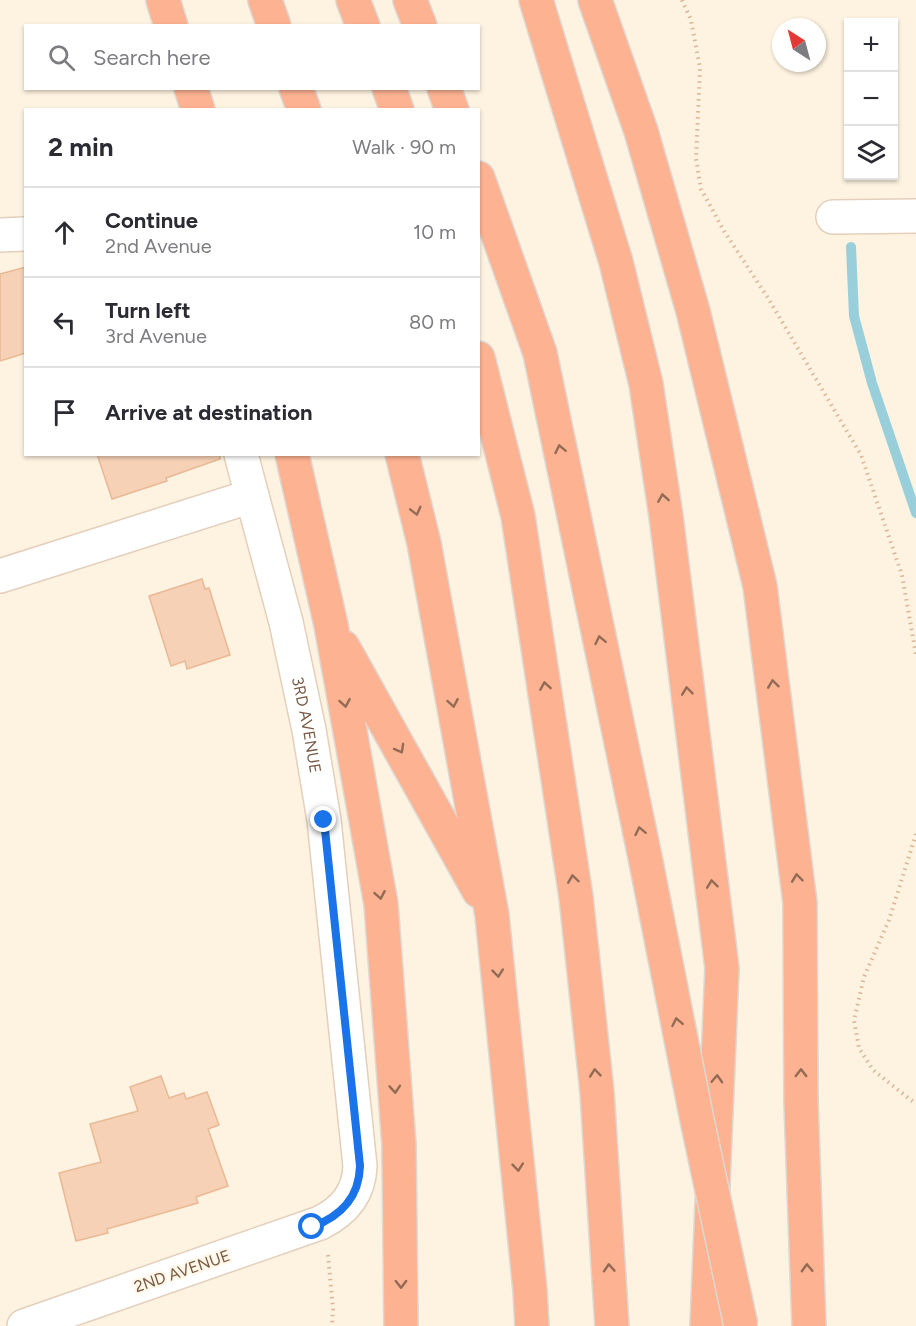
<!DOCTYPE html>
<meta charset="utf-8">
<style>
body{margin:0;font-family:Figtree,sans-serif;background:#f7f7f7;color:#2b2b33}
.controls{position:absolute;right:18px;top:18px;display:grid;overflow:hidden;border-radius:0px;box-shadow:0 2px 4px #0004}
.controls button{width:54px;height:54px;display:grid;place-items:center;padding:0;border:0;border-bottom:2px solid #e1e1e2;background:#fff;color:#2b2b33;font:30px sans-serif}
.compass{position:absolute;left:772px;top:18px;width:54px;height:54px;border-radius:50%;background:#fff;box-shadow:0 2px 4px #0004;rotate:324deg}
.stop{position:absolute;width:18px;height:18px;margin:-14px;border:4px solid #1a73e8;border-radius:50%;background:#fff}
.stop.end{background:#1a73e8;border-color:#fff;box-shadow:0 2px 6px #0008}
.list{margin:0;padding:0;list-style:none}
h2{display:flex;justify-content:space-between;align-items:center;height:78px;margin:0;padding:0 24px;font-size:26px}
h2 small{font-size:20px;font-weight:400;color:#7c7c81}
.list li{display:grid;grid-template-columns:39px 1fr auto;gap:18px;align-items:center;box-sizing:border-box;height:90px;padding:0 24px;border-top:2px solid #e1e1e2}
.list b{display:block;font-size:22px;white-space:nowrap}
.list p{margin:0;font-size:20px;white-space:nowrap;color:#7c7c81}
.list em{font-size:20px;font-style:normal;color:#7c7c81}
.icon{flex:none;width:33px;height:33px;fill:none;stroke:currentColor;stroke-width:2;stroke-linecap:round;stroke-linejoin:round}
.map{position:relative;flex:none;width:916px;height:1326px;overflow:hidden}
.search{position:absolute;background:#fff;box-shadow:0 2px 4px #0004;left:24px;top:24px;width:456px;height:66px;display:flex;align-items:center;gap:15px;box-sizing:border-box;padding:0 21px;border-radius:0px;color:#7c7c81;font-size:22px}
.panel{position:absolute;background:#fff;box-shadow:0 2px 4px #0004;left:24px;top:108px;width:456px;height:348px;border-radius:0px}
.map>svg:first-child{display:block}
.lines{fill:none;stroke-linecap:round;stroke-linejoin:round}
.stream{stroke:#99cfdb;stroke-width:10}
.building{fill:#f6d1b6;stroke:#e9b895;stroke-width:1.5}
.minor-casing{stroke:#e3cfbb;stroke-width:36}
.motorway-casing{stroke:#ded7d2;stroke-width:36}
.path{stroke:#dab599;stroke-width:4;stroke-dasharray:1.5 4.5;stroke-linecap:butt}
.minor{stroke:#fff;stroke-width:33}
.motorway{stroke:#fdb292;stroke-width:33}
.motorway-bridge-casing{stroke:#ded7d2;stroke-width:36;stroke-linecap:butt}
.motorway-bridge{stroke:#fdb292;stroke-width:33}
.oneway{stroke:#926b54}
.route{stroke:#1a73e8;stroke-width:8}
.labels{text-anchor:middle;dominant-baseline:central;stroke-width:4.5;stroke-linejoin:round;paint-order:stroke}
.street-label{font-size:16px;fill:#775945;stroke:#fff7e8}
</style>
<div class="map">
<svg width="916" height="1326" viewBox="0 0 916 1326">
<rect width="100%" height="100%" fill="#fef3e0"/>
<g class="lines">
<!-- stream -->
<path class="stream" d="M 851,247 L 854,316 L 872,383 L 916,513"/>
</g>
<!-- building -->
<path class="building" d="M 26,267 L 26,353 L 0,361 L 0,274 Z
M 97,454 L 220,454 L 220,459 L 166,478 L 167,481 L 112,499 Z
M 202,579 L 205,589 L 209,588 L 230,655 L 187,669 L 185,661 L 171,666 L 149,596 Z
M 161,1076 L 169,1098 L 184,1093 L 186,1099 L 207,1092 L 219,1125 L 208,1129 L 228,1186 L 196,1197 L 198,1203 L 107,1229 L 108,1233 L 76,1241 L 59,1173 L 101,1162 L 90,1124 L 138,1111 L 130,1087 Z"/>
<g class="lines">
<!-- minor casing -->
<g class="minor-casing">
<g id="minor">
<path d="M 833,217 L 916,216"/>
<path d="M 0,235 L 26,234"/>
<path d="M 241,454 L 252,496"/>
<path id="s1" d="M 0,576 L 252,496 L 286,622 L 309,730 L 324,820 L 360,1166 C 359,1194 344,1211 320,1223 L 24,1326"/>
</g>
</g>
<!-- motorway casing -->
<g class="motorway-casing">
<path id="motorway" d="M 163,0 L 171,26
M 265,0 L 274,26
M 353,0 L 363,26
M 410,0 L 420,26
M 536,0 L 616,262 L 646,384 L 666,516 L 722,968 L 707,1326
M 595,0 L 641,131 L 693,311 L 760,586 L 800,903 L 801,1102 L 809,1326
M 191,88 L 198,110
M 296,88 L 304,110
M 389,88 L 397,110
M 444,88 L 452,110
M 478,178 L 540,353
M 478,358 L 518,516 L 576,897 L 597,1092 L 612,1326
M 292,454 L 331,625 L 381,904 L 399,1145 L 401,1326
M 402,454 L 424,543 L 492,915 L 530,1290 L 532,1326
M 343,647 L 479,891"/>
</g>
<!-- path -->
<path class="path" d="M 682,0 L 691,20 L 700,68 L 696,159 L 701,189 L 724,231 L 768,298 L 861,455 L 902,575 L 916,655
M 916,834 L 889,920 L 864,977 L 854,1020 L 859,1048 L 873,1070 L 916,1104
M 328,1255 L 333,1309 L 332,1326"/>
<!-- minor -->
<use href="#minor" class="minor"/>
<!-- motorway -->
<use href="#motorway" class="motorway"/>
<!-- motorway-bridge casing -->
<g class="motorway-bridge-casing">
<path id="motorway-bridge" d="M 540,353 L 645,857 L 697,1120 L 741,1326"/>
</g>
<!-- motorway-bridge -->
<use href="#motorway-bridge" class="motorway-bridge"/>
</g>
<!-- one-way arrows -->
<defs><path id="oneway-chevron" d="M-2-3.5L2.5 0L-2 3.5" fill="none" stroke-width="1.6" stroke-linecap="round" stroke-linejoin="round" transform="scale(1.5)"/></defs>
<g class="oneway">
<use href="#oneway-chevron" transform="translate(560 449) rotate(-102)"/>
<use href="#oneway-chevron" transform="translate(663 498) rotate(-99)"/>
<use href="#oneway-chevron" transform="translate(416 511) rotate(76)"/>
<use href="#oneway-chevron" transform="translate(600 640) rotate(-102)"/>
<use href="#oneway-chevron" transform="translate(773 684) rotate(-97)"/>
<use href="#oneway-chevron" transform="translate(545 686) rotate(-99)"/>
<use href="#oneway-chevron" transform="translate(687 691) rotate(-97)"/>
<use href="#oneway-chevron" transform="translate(345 703) rotate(80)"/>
<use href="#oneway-chevron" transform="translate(453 703) rotate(80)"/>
<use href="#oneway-chevron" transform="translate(400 749) rotate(61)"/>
<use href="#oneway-chevron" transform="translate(640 831) rotate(-102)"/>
<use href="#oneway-chevron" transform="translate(797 878) rotate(-97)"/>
<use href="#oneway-chevron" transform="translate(573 879) rotate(-98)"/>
<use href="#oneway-chevron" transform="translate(712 884) rotate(-97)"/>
<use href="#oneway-chevron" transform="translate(380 895) rotate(80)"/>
<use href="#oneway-chevron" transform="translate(498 973) rotate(84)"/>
<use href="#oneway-chevron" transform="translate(677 1022) rotate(-101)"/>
<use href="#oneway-chevron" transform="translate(595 1073) rotate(-96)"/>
<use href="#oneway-chevron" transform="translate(801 1073) rotate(-90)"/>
<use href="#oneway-chevron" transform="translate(717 1079) rotate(-88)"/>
<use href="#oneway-chevron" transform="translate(395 1089) rotate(86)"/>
<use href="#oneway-chevron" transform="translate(518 1167) rotate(84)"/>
<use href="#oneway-chevron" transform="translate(609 1268) rotate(-94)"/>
<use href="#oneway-chevron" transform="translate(807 1268) rotate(-92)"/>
<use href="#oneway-chevron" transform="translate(401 1284) rotate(89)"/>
</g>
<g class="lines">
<!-- route -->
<path class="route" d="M 312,1227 C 341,1216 359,1198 360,1166 L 324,820"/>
</g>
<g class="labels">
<!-- street labels -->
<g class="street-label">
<text stroke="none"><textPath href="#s1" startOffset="500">3RD AVENUE</textPath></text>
<text transform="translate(182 1271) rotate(-19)">2ND AVENUE</text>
</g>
</g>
</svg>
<div class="controls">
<button>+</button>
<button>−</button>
<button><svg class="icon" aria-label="layers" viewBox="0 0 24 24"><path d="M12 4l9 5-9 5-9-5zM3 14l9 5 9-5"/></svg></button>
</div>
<svg class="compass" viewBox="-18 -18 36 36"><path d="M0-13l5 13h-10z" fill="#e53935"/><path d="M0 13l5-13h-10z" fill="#7c7c81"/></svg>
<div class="stop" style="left:312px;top:1227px"></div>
<div class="stop end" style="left:324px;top:820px"></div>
<div class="search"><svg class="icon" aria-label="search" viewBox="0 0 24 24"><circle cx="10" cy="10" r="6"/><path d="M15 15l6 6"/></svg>Search here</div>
<section class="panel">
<h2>2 min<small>Walk · 90 m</small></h2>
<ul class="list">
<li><svg class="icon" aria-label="ahead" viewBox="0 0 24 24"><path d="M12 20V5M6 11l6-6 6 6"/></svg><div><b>Continue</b><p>2nd Avenue</p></div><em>10 m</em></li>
<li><svg class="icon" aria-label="left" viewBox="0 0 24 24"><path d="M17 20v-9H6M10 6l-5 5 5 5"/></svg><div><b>Turn left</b><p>3rd Avenue</p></div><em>80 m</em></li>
<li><svg class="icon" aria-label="arrive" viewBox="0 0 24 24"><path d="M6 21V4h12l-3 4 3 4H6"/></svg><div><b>Arrive at destination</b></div></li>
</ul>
</section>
</div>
